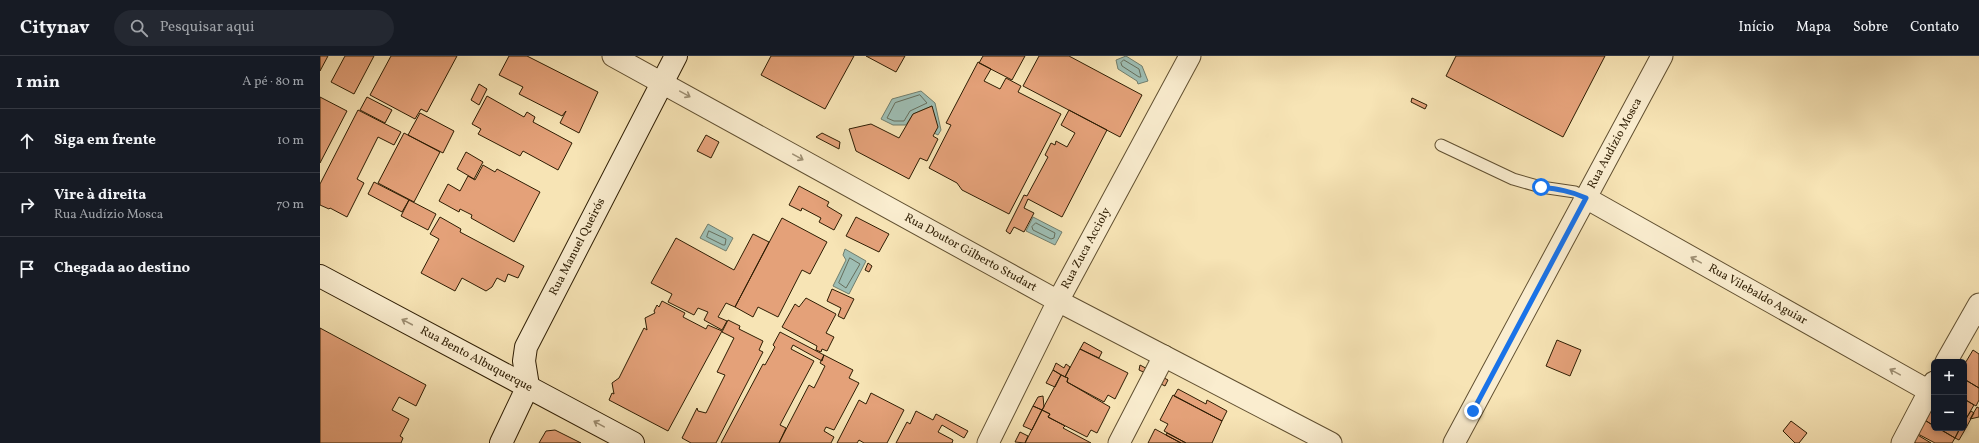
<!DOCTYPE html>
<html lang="pt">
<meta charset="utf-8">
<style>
body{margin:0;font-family:Vollkorn,serif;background:#242831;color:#f1f3f6}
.controls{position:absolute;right:12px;bottom:12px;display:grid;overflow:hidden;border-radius:6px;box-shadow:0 2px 6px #0003}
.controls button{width:36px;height:36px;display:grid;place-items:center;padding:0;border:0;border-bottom:1px solid #363941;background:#171b24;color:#f1f3f6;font:20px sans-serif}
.stop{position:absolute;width:12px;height:12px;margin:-9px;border:3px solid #1a73e8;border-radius:50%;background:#fff}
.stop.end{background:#1a73e8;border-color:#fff;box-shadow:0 1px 4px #0008}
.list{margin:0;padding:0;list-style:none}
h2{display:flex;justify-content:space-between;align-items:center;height:52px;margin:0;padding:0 16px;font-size:17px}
h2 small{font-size:13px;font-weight:400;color:#9ea1a6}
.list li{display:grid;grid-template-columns:26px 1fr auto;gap:12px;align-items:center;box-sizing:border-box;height:64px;padding:0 16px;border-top:1px solid #363941}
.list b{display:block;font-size:15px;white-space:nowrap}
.list p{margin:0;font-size:13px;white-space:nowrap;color:#9ea1a6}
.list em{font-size:13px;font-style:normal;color:#9ea1a6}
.icon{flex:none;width:22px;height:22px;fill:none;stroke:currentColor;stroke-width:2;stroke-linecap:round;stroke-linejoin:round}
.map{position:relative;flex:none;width:1659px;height:387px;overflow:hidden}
header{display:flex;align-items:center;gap:24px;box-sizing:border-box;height:56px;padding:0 20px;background:#171b24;border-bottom:1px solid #363941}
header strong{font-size:19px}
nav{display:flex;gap:22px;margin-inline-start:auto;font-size:14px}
.search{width:280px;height:36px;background:#242831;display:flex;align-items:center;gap:10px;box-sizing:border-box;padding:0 14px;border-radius:22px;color:#9ea1a6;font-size:15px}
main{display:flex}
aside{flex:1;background:#171b24}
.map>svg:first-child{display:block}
.water{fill:#9ebeb4;stroke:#717e6d}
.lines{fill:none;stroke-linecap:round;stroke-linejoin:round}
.shore{stroke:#666e5c;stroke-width:1}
.building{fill:#e4a179;stroke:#2e1d03}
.lane-casing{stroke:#604f30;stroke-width:13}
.street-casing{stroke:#604f30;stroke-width:23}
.secondary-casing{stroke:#2e1d03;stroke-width:24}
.lane{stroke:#faedcf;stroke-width:11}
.street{stroke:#faedcf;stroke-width:21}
.secondary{stroke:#faedcf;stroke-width:22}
.oneway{stroke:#9e8f73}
.route{stroke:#1a73e8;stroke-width:5}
.labels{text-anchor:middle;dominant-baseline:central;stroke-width:4;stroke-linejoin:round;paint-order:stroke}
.street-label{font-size:12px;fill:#2e1d03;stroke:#faedcf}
</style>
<header>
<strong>Citynav</strong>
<div class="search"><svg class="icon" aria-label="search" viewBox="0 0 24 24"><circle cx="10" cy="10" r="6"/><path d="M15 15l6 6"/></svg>Pesquisar aqui</div>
<nav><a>Início</a><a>Mapa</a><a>Sobre</a><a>Contato</a></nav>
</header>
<main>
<aside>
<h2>1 min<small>A pé · 80 m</small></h2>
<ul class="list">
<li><svg class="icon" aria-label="ahead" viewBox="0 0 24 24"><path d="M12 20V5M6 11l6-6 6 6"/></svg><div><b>Siga em frente</b></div><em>10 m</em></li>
<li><svg class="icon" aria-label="right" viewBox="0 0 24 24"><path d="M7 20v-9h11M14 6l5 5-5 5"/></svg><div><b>Vire à direita</b><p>Rua Audízio Mosca</p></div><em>70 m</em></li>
<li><svg class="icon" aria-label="arrive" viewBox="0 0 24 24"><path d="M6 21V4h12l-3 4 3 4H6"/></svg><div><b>Chegada ao destino</b></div></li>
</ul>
</aside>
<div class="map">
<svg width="1659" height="387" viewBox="0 0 1659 387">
<rect width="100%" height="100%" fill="#f7e4b5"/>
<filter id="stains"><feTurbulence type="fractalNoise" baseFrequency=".005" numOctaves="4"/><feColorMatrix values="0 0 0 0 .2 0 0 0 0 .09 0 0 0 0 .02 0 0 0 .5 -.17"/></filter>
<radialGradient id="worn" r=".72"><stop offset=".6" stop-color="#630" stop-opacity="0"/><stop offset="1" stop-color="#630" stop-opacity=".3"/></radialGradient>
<!-- water -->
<path class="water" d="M 806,0 L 822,10 L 828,25 L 818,28 L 817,25 L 798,13 L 796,4 Z
M 601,35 L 615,47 L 621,74 L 618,79 L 614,77 L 612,50 L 593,58 L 586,69 L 573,69 L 561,63 L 572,43 Z
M 713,161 L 742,176 L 735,189 L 706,175 Z
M 388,168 L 413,182 L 406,195 L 380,182 Z
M 525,193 L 546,205 L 529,238 L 513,230 L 526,204 L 523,199 Z"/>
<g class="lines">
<!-- shore -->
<path class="shore" d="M 804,4 L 819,13 L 821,21 L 819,21 L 802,10 L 801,7 Z
M 600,39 L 607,47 L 590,55 L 584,65 L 574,65 L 567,62 L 575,47 Z
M 716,167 L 735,177 L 734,182 L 731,183 L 713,174 L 712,171 Z
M 389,175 L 406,183 L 405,189 L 403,189 L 387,181 Z
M 530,202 L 540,208 L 526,232 L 519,227 Z"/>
</g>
<!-- building -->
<path class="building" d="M 0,0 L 8,0 L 0,15 Z
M 25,0 L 54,0 L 34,38 L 11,26 Z
M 71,0 L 137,0 L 107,56 L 101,53 L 95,63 L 50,39 Z
M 189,0 L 207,0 L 278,36 L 259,77 L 240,67 L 246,55 L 242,60 L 199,38 L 203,31 L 179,19 Z
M 451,0 L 534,0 L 505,53 L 441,19 Z
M 546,0 L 585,0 L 576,16 Z
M 663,0 L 705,0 L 692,24 L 659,7 Z
M 719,0 L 749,0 L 822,39 L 800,81 L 703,30 Z
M 1136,0 L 1285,0 L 1243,81 L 1126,20 Z
M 658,6 L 671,13 L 664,25 L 680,33 L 686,22 L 701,30 L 698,36 L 741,58 L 689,158 L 642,134 L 637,127 L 609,112 L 631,69 L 626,67 Z
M 159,28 L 167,33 L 159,49 L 151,44 Z
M 167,40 L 204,61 L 207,56 L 215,61 L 213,66 L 252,87 L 238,114 L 203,95 L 200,100 L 158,78 L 161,73 L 152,68 Z
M 0,41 L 27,55 L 0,107 Z
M 47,41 L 72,54 L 65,67 L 40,54 Z
M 1092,42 L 1107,49 L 1105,53 L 1091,46 Z
M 612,50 L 618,71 L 613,80 L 618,83 L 607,105 L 600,102 L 589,123 L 536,95 L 529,73 L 551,68 L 579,82 L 593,58 Z
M 38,54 L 81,76 L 74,89 L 58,81 L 37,123 L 44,127 L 27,161 L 10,152 L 9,153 L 0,149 L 0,128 Z
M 749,54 L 787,74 L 742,161 L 708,143 L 704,152 L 714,157 L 704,176 L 694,171 L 690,178 L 686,175 L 704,139 L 707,140 L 728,101 L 725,99 L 731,87 L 735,89 L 736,85 L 747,91 L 755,77 L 741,69 Z
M 100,57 L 134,75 L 123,97 L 88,79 Z
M 84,77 L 120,96 L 94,146 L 58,127 Z
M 502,77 L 520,86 L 519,93 L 496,81 Z
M 386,79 L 399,86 L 391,102 L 377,95 Z
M 146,96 L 163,106 L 154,123 L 137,113 Z
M 163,109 L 175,116 L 177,113 L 220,136 L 194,186 L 151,162 L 152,159 L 140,153 L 139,156 L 119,145 L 128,128 L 140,135 L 148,120 L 155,124 Z
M 54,126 L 89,144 L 82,156 L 48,138 Z
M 479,130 L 509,146 L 507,150 L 522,159 L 514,174 L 499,166 L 501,162 L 482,152 L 481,155 L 469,149 Z
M 89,144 L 116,158 L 108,174 L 81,160 Z
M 120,161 L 141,173 L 140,176 L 204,210 L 198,222 L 188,218 L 185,226 L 177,222 L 172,231 L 166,235 L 142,222 L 135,235 L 101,217 L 119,183 L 110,178 Z
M 536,161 L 569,178 L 559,196 L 526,180 Z
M 462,162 L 507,186 L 490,218 L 482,214 L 458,261 L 438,251 L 433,261 L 415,251 Z
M 433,178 L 449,186 L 415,251 L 406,247 L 398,261 L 407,265 L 402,274 L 384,264 L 388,256 L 378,252 L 374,259 L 348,246 L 352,238 L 331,227 L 356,182 L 414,214 Z
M 548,207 L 552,210 L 549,216 L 545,214 Z
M 512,233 L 534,243 L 524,263 L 518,260 L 521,252 L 507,245 Z
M 486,242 L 516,258 L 506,277 L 514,281 L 507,295 L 502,293 L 501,296 L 496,294 L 497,290 L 462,271 L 475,248 L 479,251 Z
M 342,245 L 365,257 L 363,261 L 386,273 L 388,269 L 402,275 L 348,375 L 289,344 L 292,337 L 294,338 L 292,327 L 299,322 L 324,272 L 327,274 L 325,262 L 335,257 L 334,255 L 337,249 L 339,251 Z
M 408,264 L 420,270 L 419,273 L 443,285 L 439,294 L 443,296 L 396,387 L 371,387 L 362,382 L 377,352 L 378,355 L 386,357 L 405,319 L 397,316 L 414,282 L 402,276 Z
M 0,272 L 106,329 L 96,350 L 79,341 L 72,354 L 89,363 L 80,380 L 83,382 L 81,387 L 0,387 Z
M 460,276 L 504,299 L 502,305 L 473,289 L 471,293 L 494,305 L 460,369 L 466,372 L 459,387 L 401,387 L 443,308 L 445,309 L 455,291 L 453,289 Z
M 1237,284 L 1261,294 L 1250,320 L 1226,310 Z
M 764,286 L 782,296 L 779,302 L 760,293 Z
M 760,293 L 808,317 L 795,343 L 788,339 L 784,346 L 747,326 L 748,322 L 745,321 Z
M 1653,294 L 1659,298 L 1659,332 L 1644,323 L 1644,309 Z
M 504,299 L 533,314 L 529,322 L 539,327 L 514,374 L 506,371 L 504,375 L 514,381 L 511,387 L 459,387 L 489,329 L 494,332 L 505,310 L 500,307 Z
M 736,307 L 744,312 L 746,308 L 750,311 L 745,321 L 733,314 Z
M 820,309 L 848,324 L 845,330 L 833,324 L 834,321 L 819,314 Z
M 733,314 L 741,319 L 735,331 L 726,327 Z
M 741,319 L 748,322 L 747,326 L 790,351 L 777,377 L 771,374 L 767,381 L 728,361 L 730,358 L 722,354 Z
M 1644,323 L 1659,332 L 1659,344 L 1656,350 L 1644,343 Z
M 858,333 L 886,348 L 887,344 L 907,355 L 902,365 L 854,340 Z
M 551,337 L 584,354 L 567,387 L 544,387 L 539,384 L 537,387 L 517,387 L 539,344 L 546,348 Z
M 853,339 L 902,365 L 892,387 L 866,387 L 844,375 L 848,368 L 840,364 Z
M 723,340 L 724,351 L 722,354 L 713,350 L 718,341 Z
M 1644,343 L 1654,349 L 1644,366 Z
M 713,350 L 722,354 L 712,374 L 703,370 Z
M 1610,351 L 1614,353 L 1614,370 L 1603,363 Z
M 1657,351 L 1659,352 L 1659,361 L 1650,363 Z
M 722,354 L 730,358 L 728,361 L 745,370 L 743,372 L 771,387 L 705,387 Z
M 596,355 L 613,364 L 616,358 L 648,375 L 644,382 L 622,369 L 618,376 L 633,384 L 632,387 L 576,387 L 587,366 L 590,368 Z
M 1651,355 L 1654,357 L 1646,372 L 1644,370 L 1644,366 Z
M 1605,364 L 1614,370 L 1614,372 L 1618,372 L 1635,382 L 1632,387 L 1615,387 L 1598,378 Z
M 1471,365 L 1487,377 L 1479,387 L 1475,387 L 1463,375 Z
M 1644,370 L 1646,372 L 1639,384 L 1635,382 L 1640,372 L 1644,372 Z
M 1618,372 L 1640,372 L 1635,382 Z
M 835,373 L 846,379 L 861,387 L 828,387 Z
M 235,374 L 261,387 L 219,387 L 226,375 Z
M 700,376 L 708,380 L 705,387 L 695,386 Z
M 847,377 L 866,387 L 861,387 L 846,379 Z
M 1596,378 L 1611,387 L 1596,387 L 1592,385 Z"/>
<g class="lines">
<!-- lane casing -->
<g class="lane-casing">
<path id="lane" d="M 1121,89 L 1193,123 L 1221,131 L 1255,136 L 1266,142"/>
</g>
<!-- street casing -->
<g class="street-casing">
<g id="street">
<path id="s1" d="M 293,0 L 738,245 L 1011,387"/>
<path id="s2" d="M 1266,142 L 1609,335"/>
<path d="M 1626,306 L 1659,248"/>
<path id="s3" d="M 668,387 L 738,245 L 870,0"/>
<path d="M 799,387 L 844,300"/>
<path id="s4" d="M 1134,387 L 1342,0"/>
<path d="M 1582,387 L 1614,326"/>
</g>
</g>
<!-- secondary casing -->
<g class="secondary-casing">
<g id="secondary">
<path id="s5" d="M 0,220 L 313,387"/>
<path id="s6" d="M 181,387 L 208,330 L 204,305 L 206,291 L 356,0"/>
</g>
</g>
<!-- lane -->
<use href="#lane" class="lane"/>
<!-- street -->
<use href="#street" class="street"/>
<!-- secondary -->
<use href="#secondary" class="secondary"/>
</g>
<!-- one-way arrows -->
<defs><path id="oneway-shaft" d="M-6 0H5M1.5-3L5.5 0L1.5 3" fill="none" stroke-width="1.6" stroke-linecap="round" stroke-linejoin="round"/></defs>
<g class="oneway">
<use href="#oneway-shaft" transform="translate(365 38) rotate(29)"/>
<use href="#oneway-shaft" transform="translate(478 101) rotate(29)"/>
<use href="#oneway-shaft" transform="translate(1376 204) rotate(-151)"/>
<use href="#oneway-shaft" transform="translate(87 266) rotate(-152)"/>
<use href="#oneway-shaft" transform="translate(1575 316) rotate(-151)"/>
<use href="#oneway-shaft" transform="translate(279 368) rotate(-151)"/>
</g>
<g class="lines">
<!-- route -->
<path class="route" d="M 1153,355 L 1266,142 C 1251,135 1237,133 1221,131"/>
</g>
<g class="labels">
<!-- street labels -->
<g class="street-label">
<text stroke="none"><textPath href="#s4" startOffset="340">Rua Audízio Mosca</textPath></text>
<text stroke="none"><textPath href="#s6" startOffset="215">Rua Manuel Queirós</textPath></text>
<text stroke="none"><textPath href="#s3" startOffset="218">Rua Zuca Accioly</textPath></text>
<text stroke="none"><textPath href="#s1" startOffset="408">Rua Doutor Gilberto Studart</textPath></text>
<text stroke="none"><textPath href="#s2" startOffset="197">Rua Vilebaldo Aguiar</textPath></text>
<text stroke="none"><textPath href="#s5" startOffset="177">Rua Bento Albuquerque</textPath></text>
</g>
</g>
<rect width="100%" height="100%" filter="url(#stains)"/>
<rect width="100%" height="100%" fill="url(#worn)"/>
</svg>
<div class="controls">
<button>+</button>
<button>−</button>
</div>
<div class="stop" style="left:1221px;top:131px"></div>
<div class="stop end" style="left:1153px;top:355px"></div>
</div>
</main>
